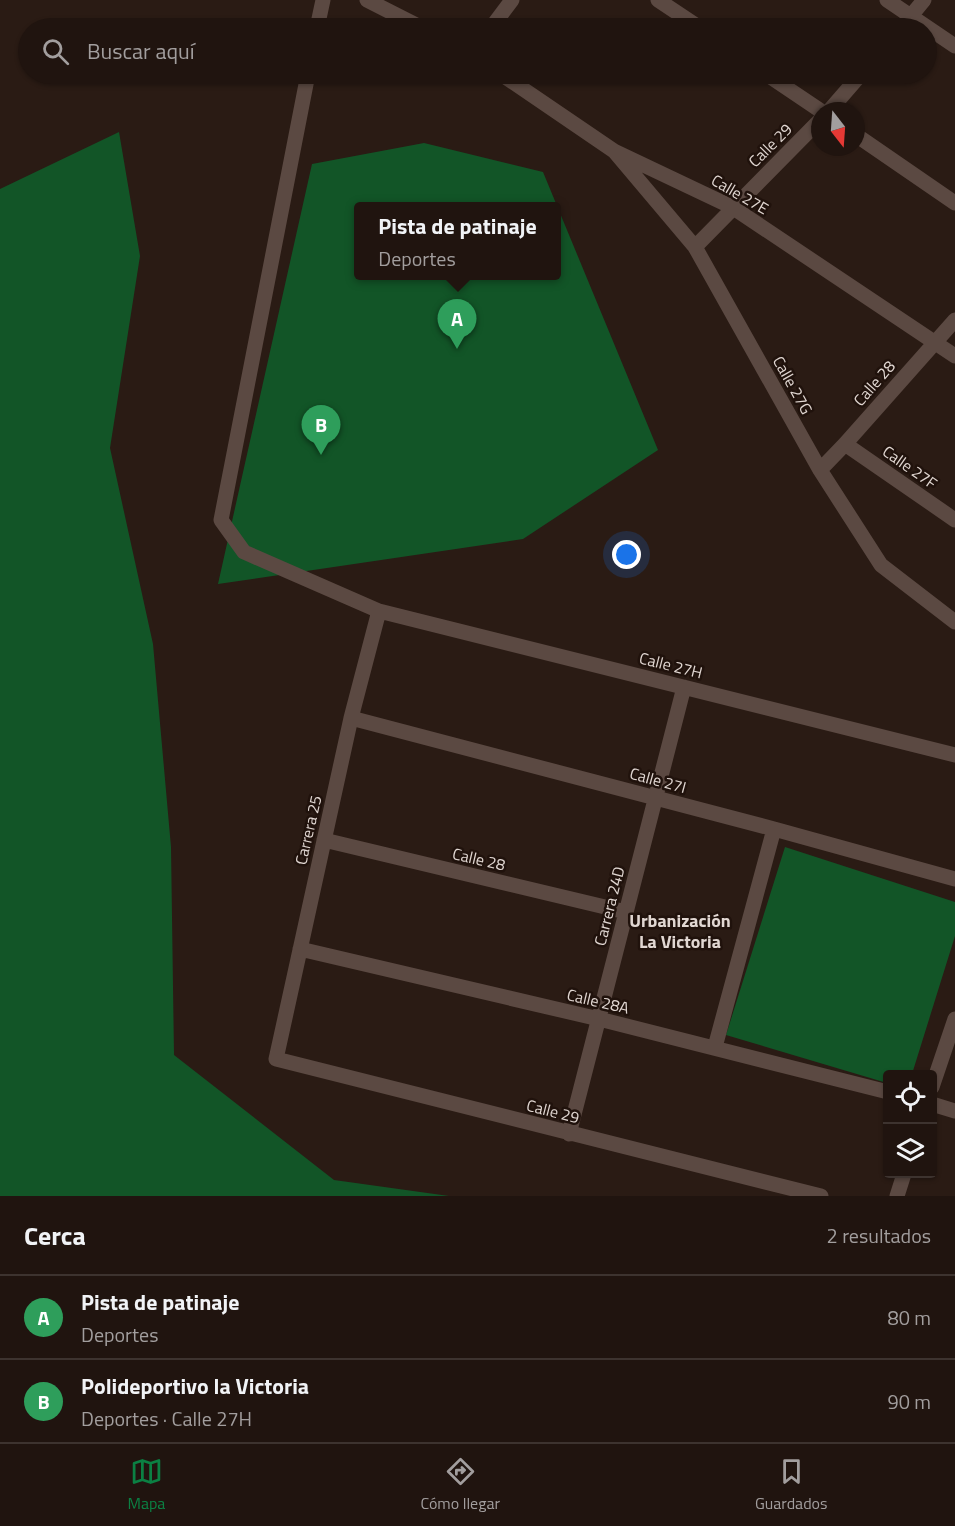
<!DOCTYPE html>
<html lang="es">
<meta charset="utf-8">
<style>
body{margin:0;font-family:"Titillium Web",sans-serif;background:#2d211d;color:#f1f3f6}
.controls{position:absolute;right:18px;bottom:18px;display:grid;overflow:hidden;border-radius:6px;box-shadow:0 2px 4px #0004}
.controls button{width:54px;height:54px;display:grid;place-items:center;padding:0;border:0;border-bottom:2px solid #3d332f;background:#20140f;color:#f1f3f6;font:30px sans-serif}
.compass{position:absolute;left:811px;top:102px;width:54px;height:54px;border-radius:50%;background:#20140f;box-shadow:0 2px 4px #0004;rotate:163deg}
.you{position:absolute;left:627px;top:555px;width:21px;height:21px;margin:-15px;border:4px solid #fff;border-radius:50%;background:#1a73e8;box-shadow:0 0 0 9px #1a73e833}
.badge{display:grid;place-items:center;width:39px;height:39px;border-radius:50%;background:#0b8043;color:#fff;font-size:20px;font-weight:700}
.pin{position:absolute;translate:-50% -50px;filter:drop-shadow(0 2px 3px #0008)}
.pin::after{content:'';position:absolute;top:32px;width:21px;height:18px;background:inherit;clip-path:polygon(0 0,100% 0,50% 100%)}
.popup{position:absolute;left:354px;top:202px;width:207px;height:78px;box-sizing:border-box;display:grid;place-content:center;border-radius:6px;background:#20140f;filter:drop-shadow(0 2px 4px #0005);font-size:20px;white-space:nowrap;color:#a29e9e}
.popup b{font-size:22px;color:#f1f3f6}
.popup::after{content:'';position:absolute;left:50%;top:100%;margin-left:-12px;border:12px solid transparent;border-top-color:#20140f}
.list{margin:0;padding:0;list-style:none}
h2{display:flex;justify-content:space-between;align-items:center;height:78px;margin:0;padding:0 24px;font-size:26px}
h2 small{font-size:20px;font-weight:400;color:#a29e9e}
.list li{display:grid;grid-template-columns:39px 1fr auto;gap:18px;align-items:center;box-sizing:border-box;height:84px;padding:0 24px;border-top:2px solid #3d332f}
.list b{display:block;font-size:22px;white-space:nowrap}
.list p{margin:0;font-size:20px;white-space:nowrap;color:#a29e9e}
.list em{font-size:20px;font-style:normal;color:#a29e9e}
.icon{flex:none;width:33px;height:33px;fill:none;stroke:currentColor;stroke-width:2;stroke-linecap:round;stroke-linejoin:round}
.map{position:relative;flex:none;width:955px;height:1196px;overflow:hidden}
.search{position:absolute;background:#20140f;box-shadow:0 2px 4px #0004;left:18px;right:18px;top:18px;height:66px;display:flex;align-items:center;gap:15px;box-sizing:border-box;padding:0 21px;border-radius:33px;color:#a29e9e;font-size:22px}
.sheet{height:246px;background:#20140f}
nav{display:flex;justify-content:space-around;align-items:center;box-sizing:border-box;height:84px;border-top:2px solid #3d332f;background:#20140f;font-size:16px;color:#a29e9e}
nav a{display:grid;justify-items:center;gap:3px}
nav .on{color:#0b8043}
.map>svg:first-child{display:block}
.green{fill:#125527;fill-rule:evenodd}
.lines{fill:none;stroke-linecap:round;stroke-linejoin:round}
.minor{stroke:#5b4942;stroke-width:15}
.labels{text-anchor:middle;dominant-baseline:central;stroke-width:5;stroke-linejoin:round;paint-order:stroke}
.street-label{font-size:16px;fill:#e1d7d2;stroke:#20120c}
.neighbourhood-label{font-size:18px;font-weight:bold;fill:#e1d7d2;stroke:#20120c}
</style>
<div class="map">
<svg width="955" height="1196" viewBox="0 0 955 1196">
<rect width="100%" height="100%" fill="#2a1b14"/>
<!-- green -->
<path class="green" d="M 119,132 L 140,256 L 110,448 L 153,644 L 171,847 L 174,1055 L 334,1180 L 449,1196 L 0,1196 L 0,189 Z
M 424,143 L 543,172 L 658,450 L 523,539 L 218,584 L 312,164 ZM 358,206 L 556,206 L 556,276 L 358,276 Z
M 785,847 L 955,902 L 955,936 L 912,1074 L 888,1074 L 887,1083 L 726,1035 Z"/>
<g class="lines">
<!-- minor -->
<path class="minor" d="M 367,0 L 422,28
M 658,0 L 700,28
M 887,0 L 955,46
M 317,28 L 323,0
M 491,28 L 512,0
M 901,28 L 924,0
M 308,74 L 221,520 L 244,552 L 379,611 L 955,755
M 501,74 L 614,151 L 732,207 L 955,356
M 766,74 L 821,111
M 829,111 L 861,74
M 856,135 L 955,203
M 614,151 L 695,247 L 820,470 L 881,565 L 955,622
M 695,247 L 820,120
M 845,444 L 955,520
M 820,470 L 845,444 L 955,320
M 379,611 L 351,718 L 276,1059 L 821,1196
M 351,718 L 774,829 L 955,879
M 324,840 L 626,912
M 300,949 L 599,1019 L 888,1092
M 715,1047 L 774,829
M 932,1087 L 955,1019
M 932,1104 L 955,1111
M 569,1134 L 684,687
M 897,1196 L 904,1174"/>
</g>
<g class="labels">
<!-- street labels -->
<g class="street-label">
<text transform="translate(770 145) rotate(-45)">Calle 29</text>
<text transform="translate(740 194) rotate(30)">Calle 27E</text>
<text transform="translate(874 383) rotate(-49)">Calle 28</text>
<text transform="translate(793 385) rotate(61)">Calle 27G</text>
<text transform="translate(910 467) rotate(35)">Calle 27F</text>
<text transform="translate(671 665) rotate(14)">Calle 27H</text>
<text transform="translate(658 780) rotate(15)">Calle 27I</text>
<text transform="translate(308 830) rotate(-77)">Carrera 25</text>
<text transform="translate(479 859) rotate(13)">Calle 28</text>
<text transform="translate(609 906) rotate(-76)">Carrera 24D</text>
<text transform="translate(598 1001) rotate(13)">Calle 28A</text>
<text transform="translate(553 1111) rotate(14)">Calle 29</text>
</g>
<!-- neighbourhood labels -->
<g class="neighbourhood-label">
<text x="680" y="920">Urbanización<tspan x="680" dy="21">La Victoria</tspan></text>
</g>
</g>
</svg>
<div class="controls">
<button><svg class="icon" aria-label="locate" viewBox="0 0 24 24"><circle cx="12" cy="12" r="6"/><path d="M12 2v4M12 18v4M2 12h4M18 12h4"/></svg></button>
<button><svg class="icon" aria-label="layers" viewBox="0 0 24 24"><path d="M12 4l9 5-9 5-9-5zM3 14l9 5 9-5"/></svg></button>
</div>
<svg class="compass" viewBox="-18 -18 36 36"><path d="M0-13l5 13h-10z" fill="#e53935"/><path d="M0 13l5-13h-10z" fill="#a29e9e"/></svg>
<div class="you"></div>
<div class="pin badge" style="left:457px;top:349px;background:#2e9e5b">A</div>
<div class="popup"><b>Pista de patinaje</b>Deportes</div>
<div class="pin badge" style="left:321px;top:455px;background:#2e9e5b">B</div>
<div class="search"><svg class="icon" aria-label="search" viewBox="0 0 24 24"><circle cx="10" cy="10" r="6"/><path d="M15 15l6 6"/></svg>Buscar aquí</div>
</div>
<section class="sheet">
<h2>Cerca<small>2 resultados</small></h2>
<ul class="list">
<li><span class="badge" style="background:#2e9e5b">A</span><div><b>Pista de patinaje</b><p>Deportes</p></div><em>80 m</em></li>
<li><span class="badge" style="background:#2e9e5b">B</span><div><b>Polideportivo la Victoria</b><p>Deportes · Calle 27H</p></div><em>90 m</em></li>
</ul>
</section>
<nav>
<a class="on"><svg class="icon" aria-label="map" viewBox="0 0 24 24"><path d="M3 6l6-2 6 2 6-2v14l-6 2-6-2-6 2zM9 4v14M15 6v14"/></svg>Mapa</a>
<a><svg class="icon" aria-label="directions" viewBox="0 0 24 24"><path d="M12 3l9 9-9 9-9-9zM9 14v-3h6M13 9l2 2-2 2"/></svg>Cómo llegar</a>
<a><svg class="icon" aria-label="saved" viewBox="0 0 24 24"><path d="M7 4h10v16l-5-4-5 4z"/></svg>Guardados</a>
</nav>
